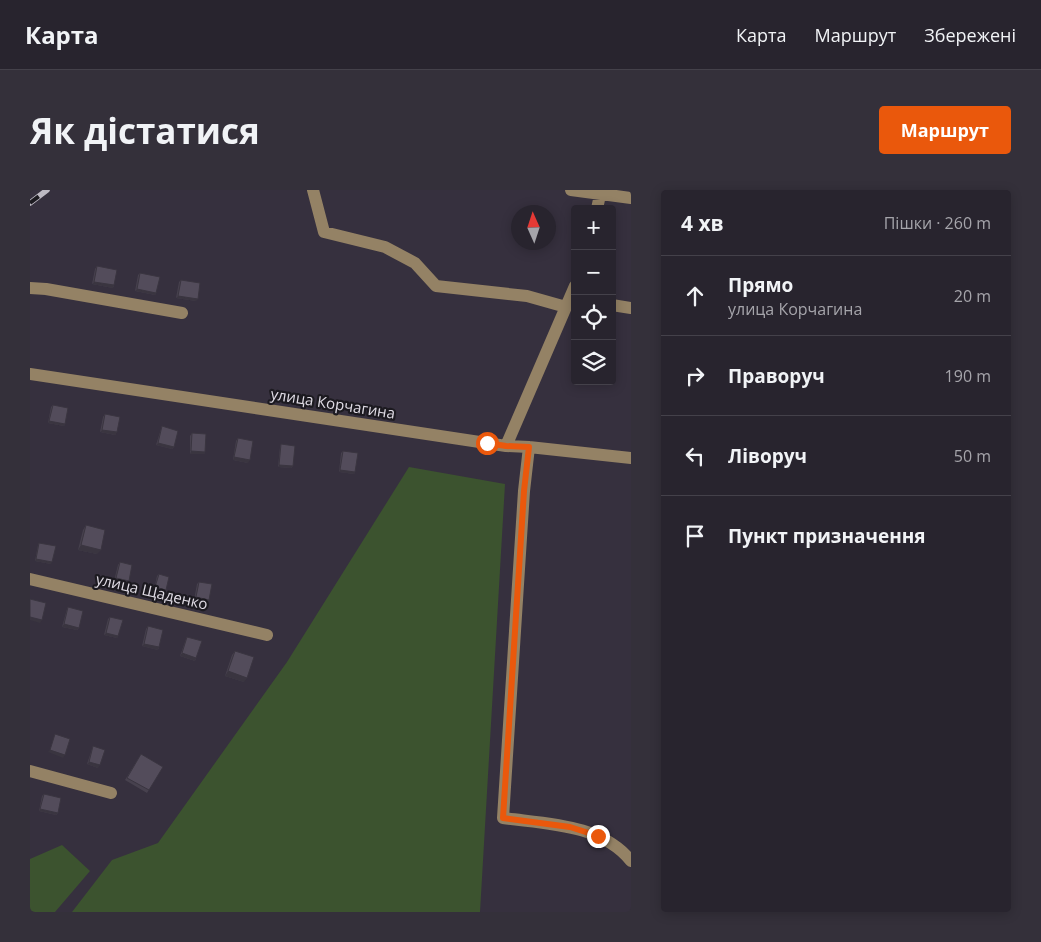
<!DOCTYPE html>
<html lang="uk">
<meta charset="utf-8">
<style>
body{margin:0;font-family:"Open Sans",sans-serif;background:#34303a;color:#f1f3f6}
.controls{position:absolute;right:15px;top:15px;display:grid;overflow:hidden;border-radius:5px;box-shadow:0 2px 12px #0003}
.controls button{width:45px;height:45px;display:grid;place-items:center;padding:0;border:0;border-bottom:1px solid #44414a;background:#28242e;color:#f1f3f6;font:25px sans-serif}
.compass{position:absolute;left:481px;top:15px;width:45px;height:45px;border-radius:50%;background:#28242e;box-shadow:0 2px 12px #0003;rotate:357deg}
.stop{position:absolute;width:15px;height:15px;margin:-11px;border:4px solid #ea580c;border-radius:50%;background:#fff}
.stop.end{background:#ea580c;border-color:#fff;box-shadow:0 1px 5px #0008}
.list{margin:0;padding:0;list-style:none}
h2{display:flex;justify-content:space-between;align-items:center;height:65px;margin:0;padding:0 20px;font-size:21px}
h2 small{font-size:16px;font-weight:400;color:#a5a4aa}
.list li{display:grid;grid-template-columns:32px 1fr auto;gap:15px;align-items:center;box-sizing:border-box;height:80px;padding:0 20px;border-top:1px solid #44414a}
.list b{display:block;font-size:19px;white-space:nowrap}
.list p{margin:0;font-size:16px;white-space:nowrap;color:#a5a4aa}
.list em{font-size:16px;font-style:normal;color:#a5a4aa}
.icon{flex:none;width:28px;height:28px;fill:none;stroke:currentColor;stroke-width:2;stroke-linecap:round;stroke-linejoin:round}
.map{position:relative;flex:none;width:601px;height:722px;overflow:hidden;border-radius:5px}
header{display:flex;align-items:center;gap:30px;box-sizing:border-box;height:70px;padding:0 25px;background:#28242e;border-bottom:1px solid #44414a}
header strong{font-size:24px}
nav{display:flex;gap:28px;margin-inline-start:auto;font-size:18px}
.intro{display:flex;align-items:center;justify-content:space-between;box-sizing:border-box;height:120px;padding:0 30px}
h1{margin:0;font-size:35px}
.button{padding:12px 22px;border-radius:5px;background:#ea580c;color:#fff;font-size:18px;font-weight:700}
main{display:flex;gap:30px;padding:0 30px}
aside{flex:1;background:#28242e;border-radius:5px;box-shadow:0 2px 12px #0003}
.map>svg:first-child{display:block}
.green{fill:#3c532f}
.lines{fill:none;stroke-linecap:round;stroke-linejoin:round}
.minor{stroke:#948265;stroke-width:12}
.rail-casing{stroke:#bebac4;stroke-width:5.5}
.rail{stroke:#1c1a20;stroke-width:4;stroke-dasharray:11;stroke-linecap:butt}
.wall{fill:#47414e}
.shaded-wall{fill:#3a3540}
.building{fill:#534c5b;stroke:#3a3540}
.route{stroke:#ea580c;stroke-width:6}
.labels{text-anchor:middle;dominant-baseline:central;stroke-width:4.5;stroke-linejoin:round;paint-order:stroke}
.street-label{font-size:15px;fill:#e0dce5;stroke:#1c1a20}
</style>
<header>
<strong>Карта</strong>
<nav><a>Карта</a><a>Маршрут</a><a>Збережені</a></nav>
</header>
<div class="intro"><h1>Як дістатися</h1><a class="button">Маршрут</a></div>
<main>
<div class="map">
<svg width="601" height="722" viewBox="0 0 601 722">
<rect width="100%" height="100%" fill="#36303e"/>
<!-- green -->
<path class="green" d="M 379,277 L 475,294 L 450,722 L 42,722 L 82,670 L 128,653 L 257,472 Z
M 32,655 L 60,681 L 25,722 L 0,722 L 0,669 Z"/>
<g class="lines">
<!-- minor -->
<path class="minor" d="M 283,0 L 294,42 L 355,57 L 385,73 L 406,96 L 497,106 L 536,117
M 541,0 L 601,8
M 567,19 L 571,0
M 0,98 L 16,99 L 152,123
M 582,115 L 601,118
M 0,184 L 476,256 L 499,257 L 601,268
M 476,256 L 545,96
M 499,257 L 494,301 L 473,628 C 517,634 571,634 601,671
M 0,389 L 237,445
M 0,581 L 81,603"/>
<!-- rail casing -->
<g class="rail-casing">
<path id="rail" d="M 0,13 L 17,0"/>
</g>
<!-- rail -->
<use href="#rail" class="rail"/>
</g>
<!-- wall -->
<path class="wall" d="M 67,76 L 84,95 L 83,98 L 62,94 L 65,79 Z
M 110,83 L 126,103 L 125,105 L 105,101 L 108,85 Z
M 151,90 L 166,111 L 146,108 L 149,92 Z
M 23,215 L 35,234 L 34,236 L 18,233 L 21,217 Z
M 75,224 L 87,242 L 85,245 L 70,242 L 73,227 Z
M 132,236 L 144,257 L 142,259 L 126,255 L 131,239 Z
M 162,243 L 175,262 L 174,264 L 160,264 L 160,246 Z
M 208,248 L 218,273 L 203,270 L 206,251 Z
M 251,254 L 263,276 L 261,278 L 248,277 L 250,257 Z
M 313,261 L 325,282 L 324,284 L 309,282 L 311,263 Z
M 56,335 L 67,364 L 48,360 L 53,340 Z
M 9,353 L 21,374 L 5,371 L 8,355 Z
M 90,372 L 99,391 L 97,393 L 84,391 L 88,375 Z
M 129,384 L 134,402 L 124,400 L 127,386 Z
M 169,392 L 179,410 L 177,412 L 164,410 L 167,394 Z
M 38,417 L 49,438 L 47,440 L 32,437 L 37,419 Z
M 80,427 L 88,446 L 87,448 L 74,445 L 78,429 Z
M 118,436 L 129,457 L 128,460 L 112,456 L 116,439 Z
M 157,447 L 166,468 L 165,471 L 150,466 L 156,449 Z
M 205,461 L 214,492 L 195,486 L 202,465 Z
M 63,556 L 68,578 L 57,574 Z
M 111,564 L 133,577 L 117,603 L 95,590 Z
M 14,604 L 28,623 L 26,625 L 9,621 L 12,606 Z"/>
<!-- shaded-wall -->
<path class="shaded-wall" d="M 64,92 L 84,95 L 83,98 L 62,94 Z
M 107,99 L 126,103 L 125,105 L 105,101 Z
M 148,106 L 168,109 L 166,111 L 146,108 Z
M 19,231 L 35,234 L 34,236 L 18,233 Z
M 72,240 L 87,242 L 85,245 L 70,242 Z
M 128,253 L 144,257 L 142,259 L 126,255 Z
M 161,261 L 175,262 L 174,264 L 160,264 Z
M 204,267 L 220,270 L 218,273 L 203,270 Z
M 249,275 L 263,276 L 261,278 L 248,277 Z
M 310,280 L 325,282 L 324,284 L 309,282 Z
M 51,355 L 71,360 L 67,364 L 48,360 Z
M 6,369 L 22,372 L 21,374 L 5,371 Z
M 86,388 L 99,391 L 97,393 L 84,391 Z
M 125,397 L 136,400 L 134,402 L 124,400 Z
M 166,407 L 179,410 L 177,412 L 164,410 Z
M 0,427 L 12,430 L 10,433 L 0,430 Z
M 34,434 L 49,438 L 47,440 L 32,437 Z
M 76,443 L 88,446 L 87,448 L 74,445 Z
M 114,454 L 129,457 L 128,460 L 112,456 Z
M 152,463 L 166,468 L 165,471 L 150,466 Z
M 198,481 L 217,488 L 214,492 L 195,486 Z
M 20,560 L 35,565 L 33,568 L 18,562 Z
M 59,572 L 70,575 L 68,578 L 57,574 Z
M 10,619 L 28,623 L 26,625 L 9,621 Z"/>
<!-- building -->
<path class="building" d="M 67,76 L 87,80 L 84,95 L 64,92 Z
M 110,83 L 130,87 L 126,103 L 107,99 Z
M 151,90 L 170,93 L 168,109 L 148,106 Z
M 23,215 L 38,218 L 35,234 L 19,231 Z
M 75,224 L 90,227 L 87,242 L 72,240 Z
M 132,236 L 148,241 L 144,257 L 128,253 Z
M 162,243 L 176,244 L 175,262 L 161,261 Z
M 208,248 L 223,251 L 220,270 L 204,267 Z
M 251,254 L 265,256 L 263,276 L 249,275 Z
M 313,261 L 328,263 L 325,282 L 310,280 Z
M 56,335 L 75,340 L 71,360 L 51,355 Z
M 9,353 L 26,356 L 22,372 L 6,369 Z
M 90,372 L 102,375 L 99,391 L 86,388 Z
M 129,384 L 139,387 L 136,400 L 125,397 Z
M 169,392 L 182,394 L 179,410 L 166,407 Z
M 0,409 L 16,413 L 12,430 L 0,427 Z
M 38,417 L 53,421 L 49,438 L 34,434 Z
M 80,427 L 93,430 L 88,446 L 76,443 Z
M 118,436 L 133,440 L 129,457 L 114,454 Z
M 157,447 L 172,451 L 166,468 L 152,463 Z
M 205,461 L 224,467 L 217,488 L 198,481 Z
M 25,544 L 40,549 L 35,565 L 20,560 Z
M 63,556 L 75,560 L 70,575 L 59,572 Z
M 111,564 L 133,577 L 119,600 L 97,588 Z
M 14,604 L 31,608 L 28,623 L 10,619 Z"/>
<g class="lines">
<!-- route -->
<path class="route" d="M 457,253 L 476,256 L 499,257 L 494,301 L 473,628 L 540,637 L 568,646"/>
</g>
<g class="labels">
<!-- street labels -->
<g class="street-label">
<text transform="translate(303 213) rotate(9)">улица Корчагина</text>
<text transform="translate(122 401) rotate(13)">улица Щаденко</text>
</g>
</g>
</svg>
<div class="controls">
<button>+</button>
<button>−</button>
<button><svg class="icon" aria-label="locate" viewBox="0 0 24 24"><circle cx="12" cy="12" r="6"/><path d="M12 2v4M12 18v4M2 12h4M18 12h4"/></svg></button>
<button><svg class="icon" aria-label="layers" viewBox="0 0 24 24"><path d="M12 4l9 5-9 5-9-5zM3 14l9 5 9-5"/></svg></button>
</div>
<svg class="compass" viewBox="-18 -18 36 36"><path d="M0-13l5 13h-10z" fill="#e53935"/><path d="M0 13l5-13h-10z" fill="#a5a4aa"/></svg>
<div class="stop" style="left:457px;top:253px"></div>
<div class="stop end" style="left:568px;top:646px"></div>
</div>
<aside>
<h2>4 хв<small>Пішки · 260 m</small></h2>
<ul class="list">
<li><svg class="icon" aria-label="ahead" viewBox="0 0 24 24"><path d="M12 20V5M6 11l6-6 6 6"/></svg><div><b>Прямо</b><p>улица Корчагина</p></div><em>20 m</em></li>
<li><svg class="icon" aria-label="right" viewBox="0 0 24 24"><path d="M7 20v-9h11M14 6l5 5-5 5"/></svg><div><b>Праворуч</b></div><em>190 m</em></li>
<li><svg class="icon" aria-label="left" viewBox="0 0 24 24"><path d="M17 20v-9H6M10 6l-5 5 5 5"/></svg><div><b>Ліворуч</b></div><em>50 m</em></li>
<li><svg class="icon" aria-label="arrive" viewBox="0 0 24 24"><path d="M6 21V4h12l-3 4 3 4H6"/></svg><div><b>Пункт призначення</b></div></li>
</ul>
</aside>
</main>
